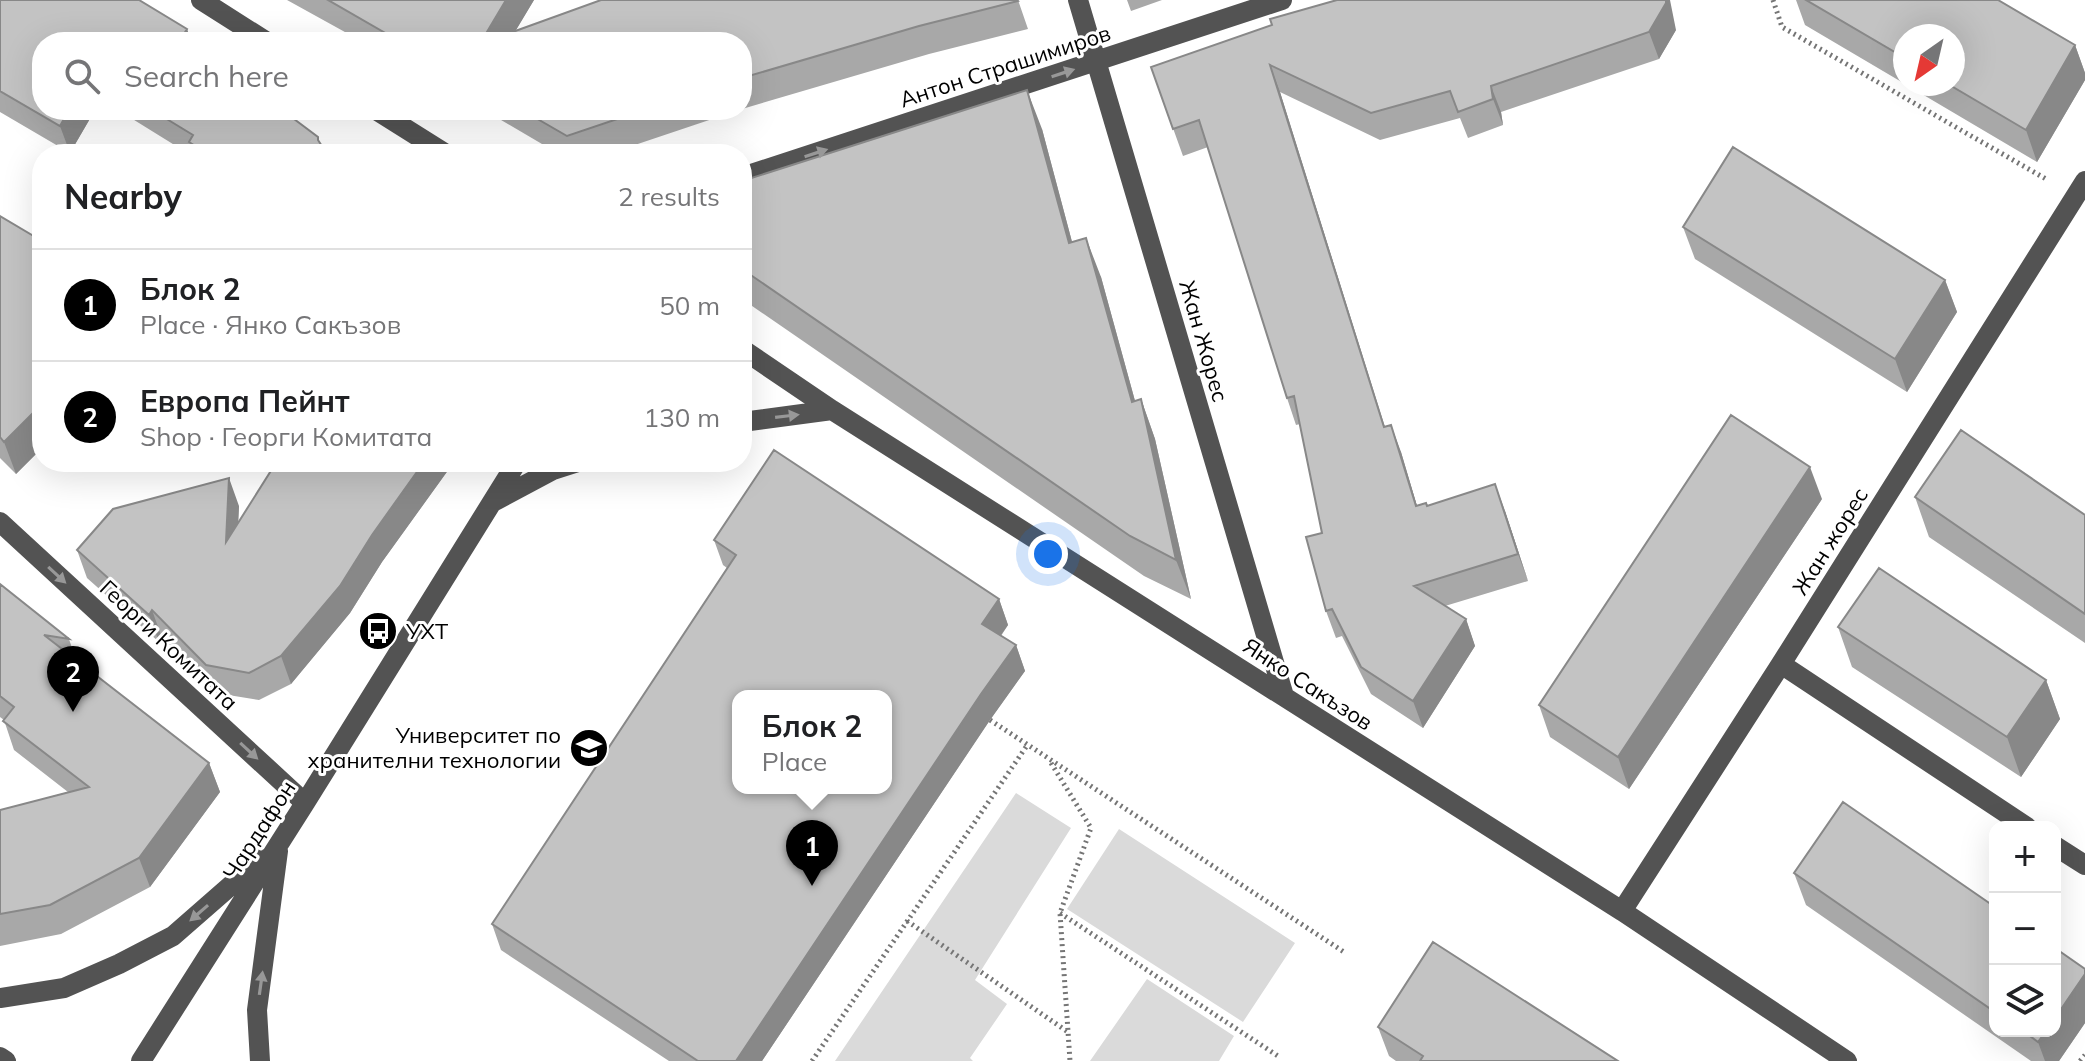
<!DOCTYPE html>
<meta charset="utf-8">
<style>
body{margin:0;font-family:Mulish,sans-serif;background:#f6f6f6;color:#202124}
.controls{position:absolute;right:24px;bottom:24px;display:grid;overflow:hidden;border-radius:16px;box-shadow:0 8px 32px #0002}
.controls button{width:72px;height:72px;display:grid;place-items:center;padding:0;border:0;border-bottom:2px solid #e0e0e0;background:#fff;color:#202124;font:40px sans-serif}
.compass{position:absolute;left:1893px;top:24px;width:72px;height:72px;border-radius:50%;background:#fff;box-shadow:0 8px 32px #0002;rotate:214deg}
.you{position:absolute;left:1048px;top:554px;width:28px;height:28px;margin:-20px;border:6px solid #fff;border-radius:50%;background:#1a73e8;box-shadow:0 0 0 12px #1a73e833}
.badge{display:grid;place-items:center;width:52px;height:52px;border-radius:50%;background:#000;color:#fff;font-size:26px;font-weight:700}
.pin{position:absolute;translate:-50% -66px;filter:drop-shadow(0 2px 4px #0008)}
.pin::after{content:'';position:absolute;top:42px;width:28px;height:24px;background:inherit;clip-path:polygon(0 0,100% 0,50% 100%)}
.popup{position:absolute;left:732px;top:690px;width:160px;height:104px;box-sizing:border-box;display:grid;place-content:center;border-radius:16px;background:#fff;filter:drop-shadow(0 2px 6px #0005);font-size:26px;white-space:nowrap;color:#757577}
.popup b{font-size:30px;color:#202124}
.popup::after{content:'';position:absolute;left:50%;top:100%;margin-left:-16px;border:16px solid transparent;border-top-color:#fff}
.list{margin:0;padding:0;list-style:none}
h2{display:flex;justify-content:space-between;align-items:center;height:104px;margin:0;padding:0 32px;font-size:34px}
h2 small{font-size:26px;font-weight:400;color:#757577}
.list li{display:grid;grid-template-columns:52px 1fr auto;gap:24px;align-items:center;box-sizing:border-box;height:112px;padding:0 32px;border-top:2px solid #e0e0e0}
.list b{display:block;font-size:30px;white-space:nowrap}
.list p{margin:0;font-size:26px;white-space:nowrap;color:#757577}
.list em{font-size:26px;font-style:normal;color:#757577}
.icon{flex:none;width:44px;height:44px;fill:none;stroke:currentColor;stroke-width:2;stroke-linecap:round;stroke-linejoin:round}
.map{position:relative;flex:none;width:2085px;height:1061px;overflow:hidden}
.search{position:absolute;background:#fff;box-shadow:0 8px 32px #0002;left:32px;top:32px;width:720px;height:88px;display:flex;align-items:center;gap:20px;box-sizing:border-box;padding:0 28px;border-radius:32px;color:#757577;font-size:30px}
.panel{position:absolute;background:#fff;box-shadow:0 8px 32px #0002;left:32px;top:144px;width:720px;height:328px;border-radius:32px}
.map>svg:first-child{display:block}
.green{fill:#dadada}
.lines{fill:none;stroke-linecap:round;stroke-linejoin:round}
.path{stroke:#757575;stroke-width:5;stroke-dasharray:2 4;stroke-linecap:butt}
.minor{stroke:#535353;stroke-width:20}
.wall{fill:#a8a8a8}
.shaded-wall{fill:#888}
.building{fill:#c3c3c3;stroke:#888;stroke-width:2;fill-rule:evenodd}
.oneway{fill:#989898}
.labels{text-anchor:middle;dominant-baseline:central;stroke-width:6;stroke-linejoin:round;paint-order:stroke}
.street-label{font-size:22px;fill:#000;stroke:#fff}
.poi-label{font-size:22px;fill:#000;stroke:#fff;text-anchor:start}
</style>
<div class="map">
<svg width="2085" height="1061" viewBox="0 0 2085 1061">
<rect width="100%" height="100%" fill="#fff"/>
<!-- green -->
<path class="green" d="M 1016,793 L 1071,828 L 975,980 L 1007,1004 L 970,1058 L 973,1061 L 835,1061 Z
M 1119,829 L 1295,943 L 1243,1022 L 1067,909 Z
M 1147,979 L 1234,1036 L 1219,1061 L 1090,1061 Z"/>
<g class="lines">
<!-- path -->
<path class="path" d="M 1773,0 L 1782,27 L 2046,179
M 990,720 L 1344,952
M 1051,763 L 1091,828 L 1060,913 L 1070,1061
M 1060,913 L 1278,1056
M 907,921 L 1068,1032
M 812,1061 L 1028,744
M 2080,1061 L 2085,1055"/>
<!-- minor -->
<path class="minor" d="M 201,0 L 267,42
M 1078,0 L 1284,696
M 376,110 L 446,154
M 742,177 L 1282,0
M 742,349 L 832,410 L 1622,911 L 1847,1061
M 742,422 L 832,410
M 493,502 L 553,470 L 578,462
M 0,522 L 305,803
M 1781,664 L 2027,827
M 2055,846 L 2085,865
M 1622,911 L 1781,664 L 2085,181
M 0,998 L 64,988 L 119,964 L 173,936 L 261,859
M 0,1057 L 6,1061
M 141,1061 L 305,803 L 517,462
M 260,1061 L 257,1010 L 278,851"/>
</g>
<!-- wall -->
<path class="wall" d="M 0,0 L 42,42 L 42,110 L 95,110 L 70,153 L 0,112 Z
M 287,0 L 534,0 L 515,31 L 1018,0 L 1028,29 L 929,54 L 742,109 L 742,42 L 363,42 Z
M 1127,0 L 1162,0 L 1131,11 Z
M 1796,0 L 1998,0 L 2075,45 L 2085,73 L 2085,80 L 2037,162 L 1905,84 L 1953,84 L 1905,36 L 1905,84 L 1805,25 Z
M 1676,30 L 1659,59 L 1501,112 L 1503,125 L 1468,138 L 1460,118 L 1380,140 L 1280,92 L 1385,427 L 1401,452 L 1417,506 L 1505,511 L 1528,581 L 1445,606 L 1466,619 L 1475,646 L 1423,728 L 1371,694 L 1342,636 L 1336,638 L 1326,611 L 1322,533 L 1300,424 L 1296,425 L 1287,398 L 1208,147 L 1183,156 L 1151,67 Z
M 118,110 L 282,110 L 321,145 L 327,154 L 189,154 Z
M 484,110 L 739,110 L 608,154 L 559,154 Z
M 1042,129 L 1072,242 L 1101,277 L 1135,401 L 1141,399 L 1155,439 L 1191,599 L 1144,576 L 742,299 L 742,181 Z
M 0,216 L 42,241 L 42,448 L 16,474 L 0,458 Z
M 1683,227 L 1945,280 L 1957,312 L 1907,392 L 1695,259 Z
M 292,462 L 454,462 L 382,562 L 350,613 L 291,684 L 259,700 L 216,693 L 162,638 L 159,642 L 87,578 L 77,550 L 239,506 L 238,523 Z
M 1915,497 L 2085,515 L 2085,643 L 1929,537 Z
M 1822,499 L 1629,789 L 1550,737 L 1539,705 Z
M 714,540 L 999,599 L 1008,625 L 1001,636 L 1016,645 L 1025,671 L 990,720 L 762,1061 L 669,1061 L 501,950 L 492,924 L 727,568 L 723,565 Z
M 0,584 L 69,639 L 76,660 L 209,763 L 220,792 L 150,887 L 61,934 L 0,946 L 0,810 L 68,792 L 14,750 L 4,720 L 0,717 Z
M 1838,627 L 2046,680 L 2060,719 L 2021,777 L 1852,667 Z
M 1794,873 L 1995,907 L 1995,1031 L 2055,1031 L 2085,969 L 2085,1023 L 2059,1061 L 2031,1061 L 1806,905 Z
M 1378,1027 L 1618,1061 L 1396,1061 L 1389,1056 Z"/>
<!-- shaded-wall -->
<path class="shaded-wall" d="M 506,0 L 534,0 L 509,42 L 481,42 Z
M 1666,0 L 1670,0 L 1676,30 L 1659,59 L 1649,32 Z
M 187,29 L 192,42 L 179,42 Z
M 2075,45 L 2085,73 L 2085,80 L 2037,162 L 2026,130 Z
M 1270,65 L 1280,92 L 1393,454 L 1384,427 Z
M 1491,86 L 1501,112 L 1503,125 L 1493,99 Z
M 1027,90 L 1042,129 L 1083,283 L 1069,243 Z
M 69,110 L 95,110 L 70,153 L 60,126 Z
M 1086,238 L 1101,277 L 1146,441 L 1132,402 Z
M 1945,280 L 1957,312 L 1907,392 L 1895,359 Z
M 1141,399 L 1155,439 L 1191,599 L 1176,560 Z
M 42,404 L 42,448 L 16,474 L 4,442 Z
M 1391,425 L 1401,452 L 1425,533 L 1416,506 Z
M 424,462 L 454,462 L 382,562 L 350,613 L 291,684 L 281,656 Z
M 1810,467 L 1822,499 L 1629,789 L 1618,757 Z
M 229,478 L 239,506 L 236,570 L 226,542 Z
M 1495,484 L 1505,511 L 1528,581 L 1518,554 Z
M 999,599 L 1008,625 L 991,649 L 982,624 Z
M 152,610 L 162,638 L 159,642 L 149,615 Z
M 1466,619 L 1475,646 L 1423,728 L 1413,701 Z
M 1016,645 L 1025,671 L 990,720 L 762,1061 L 736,1061 L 981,694 Z
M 2046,680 L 2060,719 L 2021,777 L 2007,737 Z
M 209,763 L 220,792 L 150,887 L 139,858 Z
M 2085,974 L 2085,1023 L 2059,1061 L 2045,1061 L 2038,1042 L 2046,1031 L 2055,1031 L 2055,1018 Z"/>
<!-- building -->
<path class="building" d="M 0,0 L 139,0 L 187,29 L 179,42 L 42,42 L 42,110 L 69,110 L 60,126 L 0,91 Z
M 328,0 L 506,0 L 481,42 L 401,42 Z
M 601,0 L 1017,0 L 1018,1 L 919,26 L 742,78 L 742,42 L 485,42 Z
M 1337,0 L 1666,0 L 1666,3 L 1649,32 L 1491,86 L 1493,99 L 1458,112 L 1450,91 L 1371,113 L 1270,65 L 1384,427 L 1391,425 L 1416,506 L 1426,503 L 1427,506 L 1495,484 L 1518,554 L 1414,586 L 1466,619 L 1413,701 L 1361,667 L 1332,609 L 1326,611 L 1306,537 L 1322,533 L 1294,396 L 1287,398 L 1199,120 L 1173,129 L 1151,67 L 1272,25 L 1270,19 Z
M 1806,0 L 1998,0 L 2075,45 L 2026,130 L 1948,84 L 1953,84 L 1953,36 L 1905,36 L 1905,58 Z
M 1027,90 L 1069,243 L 1086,238 L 1132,402 L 1141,399 L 1176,560 L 1130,536 L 742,269 L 742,181 Z
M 152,110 L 282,110 L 318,137 L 318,140 L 327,154 L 193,154 L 197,147 L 189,142 L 193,135 Z
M 522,110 L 644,110 L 567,136 Z
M 1733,147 L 1945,280 L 1895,359 L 1683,227 Z
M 0,216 L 42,241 L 42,404 L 4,442 L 0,437 Z
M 1731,415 L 1810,467 L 1618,757 L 1539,705 Z
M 1961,430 L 2085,515 L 2085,614 L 1915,497 Z
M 774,450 L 999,599 L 982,624 L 1016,645 L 981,694 L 736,1061 L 698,1061 L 492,924 L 736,555 L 714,540 ZM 738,696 L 886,696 L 886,788 L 738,788 Z
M 292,462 L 424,462 L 372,535 L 340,586 L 281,656 L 249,673 L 206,665 L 152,610 L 149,615 L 77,550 L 113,509 L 229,478 L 226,542 L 274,466 Z
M 1879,568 L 2046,680 L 2007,737 L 1838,627 Z
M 0,584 L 69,639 L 44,635 L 209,763 L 139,858 L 50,905 L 0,914 L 0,810 L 89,787 L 3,721 L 14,707 L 0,696 Z
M 1843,802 L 1995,907 L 1995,1012 L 1794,873 Z
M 1433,942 L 1618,1061 L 1420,1061 L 1423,1056 L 1378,1027 Z
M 2055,948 L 2085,969 L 2085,974 L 2055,1018 Z
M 2023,1031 L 2046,1031 L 2038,1042 Z"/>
<!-- one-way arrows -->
<defs><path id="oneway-solid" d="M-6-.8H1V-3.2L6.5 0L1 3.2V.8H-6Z" transform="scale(2)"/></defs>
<g class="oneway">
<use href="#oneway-solid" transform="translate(1063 73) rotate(-18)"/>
<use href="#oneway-solid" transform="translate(816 153) rotate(-18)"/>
<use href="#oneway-solid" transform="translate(787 416) rotate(-7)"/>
<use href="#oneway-solid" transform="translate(57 575) rotate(43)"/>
<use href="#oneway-solid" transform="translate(249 751) rotate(43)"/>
<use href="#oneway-solid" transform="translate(199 913) rotate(139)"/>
<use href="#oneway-solid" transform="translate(261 983) rotate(-82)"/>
</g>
<!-- icons -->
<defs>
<g id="bus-disc" transform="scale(2)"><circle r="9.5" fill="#000" stroke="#fff"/><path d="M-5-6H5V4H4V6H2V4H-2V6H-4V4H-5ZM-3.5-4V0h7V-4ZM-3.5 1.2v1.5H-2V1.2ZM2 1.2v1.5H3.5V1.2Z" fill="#fff"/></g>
<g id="university-disc" transform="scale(2)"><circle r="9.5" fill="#000" stroke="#fff"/><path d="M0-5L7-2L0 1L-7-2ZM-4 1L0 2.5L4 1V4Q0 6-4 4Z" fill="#fff"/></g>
</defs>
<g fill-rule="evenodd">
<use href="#bus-disc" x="378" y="631"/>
<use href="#university-disc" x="589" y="748"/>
</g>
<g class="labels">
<!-- street labels -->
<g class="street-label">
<text transform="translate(1005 66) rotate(-18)">Антон Страшимиров</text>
<text transform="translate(1204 341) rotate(74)">Жан Жорес</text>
<text transform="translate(1830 541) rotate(-58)">Жан жорес</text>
<text transform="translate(169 645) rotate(43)">Георги Комитата</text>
<text transform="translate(1308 684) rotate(33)">Янко Сакъзов</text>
<text transform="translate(259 830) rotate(-57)">Чардафон</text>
</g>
<!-- poi labels -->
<g class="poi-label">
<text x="406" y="631">УХТ</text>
<text x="561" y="735" text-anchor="end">Университет по<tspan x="561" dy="25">хранителни технологии</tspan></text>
</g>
</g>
</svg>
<div class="controls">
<button>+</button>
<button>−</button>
<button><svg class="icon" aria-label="layers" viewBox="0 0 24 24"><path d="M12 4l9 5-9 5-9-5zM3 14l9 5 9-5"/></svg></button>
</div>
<svg class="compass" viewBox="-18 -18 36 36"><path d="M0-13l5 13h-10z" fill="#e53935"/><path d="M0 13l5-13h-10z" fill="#757577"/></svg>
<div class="you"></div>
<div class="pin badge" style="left:812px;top:886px">1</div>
<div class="popup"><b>Блок 2</b>Place</div>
<div class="pin badge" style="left:73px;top:712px">2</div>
<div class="search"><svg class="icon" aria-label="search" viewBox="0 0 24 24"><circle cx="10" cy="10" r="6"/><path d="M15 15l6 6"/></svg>Search here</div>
<section class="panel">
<h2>Nearby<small>2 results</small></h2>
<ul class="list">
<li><span class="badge">1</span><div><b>Блок 2</b><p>Place · Янко Сакъзов</p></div><em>50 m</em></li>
<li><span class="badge">2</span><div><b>Европа Пейнт</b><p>Shop · Георги Комитата</p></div><em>130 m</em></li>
</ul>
</section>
</div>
